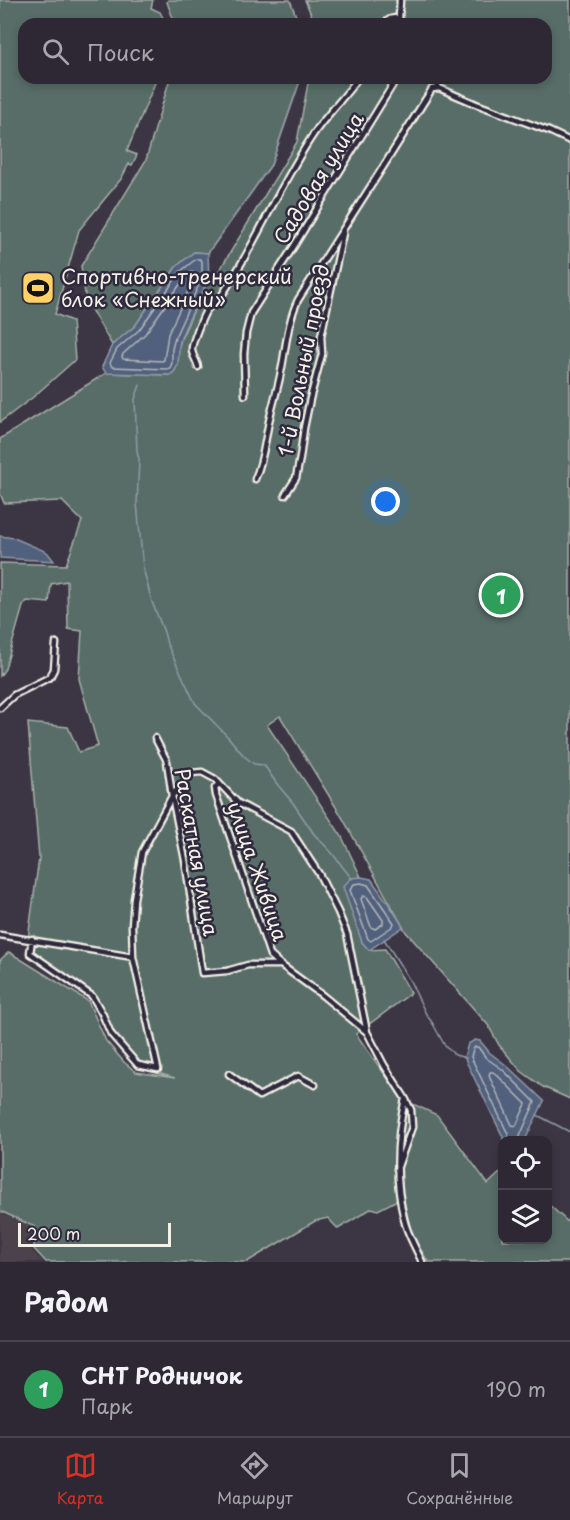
<!DOCTYPE html>
<html lang="ru">
<meta charset="utf-8">
<style>
body{margin:0;font-family:"Playpen Sans",sans-serif;background:#39343f;color:#f1f3f6}
.controls{position:absolute;right:18px;bottom:18px;display:grid;overflow:hidden;border-radius:12px;box-shadow:0 3px 9px #0003}
.controls button{width:54px;height:54px;display:grid;place-items:center;padding:0;border:0;border-bottom:2px solid #48444e;background:#2d2833;color:#f1f3f6;font:30px sans-serif}
.scale{position:absolute;left:18px;bottom:15px;width:153px;box-sizing:border-box;padding-left:6px;border:3px solid #f4f1e8;border-top:0;font-size:16px;line-height:21px;white-space:nowrap;color:#f4f1e8;-webkit-text-stroke:4px #2f2a3d;paint-order:stroke}
.you{position:absolute;left:386px;top:502px;width:21px;height:21px;margin:-15px;border:4px solid #fff;border-radius:50%;background:#1a73e8;box-shadow:0 0 0 9px #1a73e833}
.badge{display:grid;place-items:center;width:39px;height:39px;border-radius:50%;background:#d93025;color:#fff;font-size:20px;font-weight:700}
.pin{position:absolute;translate:-50% -50%;border:3px solid #fff;box-shadow:0 2px 6px #0006}
.list{margin:0;padding:0;list-style:none}
h2{display:flex;justify-content:space-between;align-items:center;height:78px;margin:0;padding:0 24px;font-size:26px}
h2 small{font-size:20px;font-weight:400;color:#a7a6ac}
.list li{display:grid;grid-template-columns:39px 1fr auto;gap:18px;align-items:center;box-sizing:border-box;height:96px;padding:0 24px;border-top:2px solid #48444e}
.list b{display:block;font-size:22px;white-space:nowrap}
.list p{margin:0;font-size:20px;white-space:nowrap;color:#a7a6ac}
.list em{font-size:20px;font-style:normal;color:#a7a6ac}
.icon{flex:none;width:33px;height:33px;fill:none;stroke:currentColor;stroke-width:2;stroke-linecap:round;stroke-linejoin:round}
.map{position:relative;flex:none;width:570px;height:1262px;overflow:hidden}
.search{position:absolute;background:#2d2833;box-shadow:0 3px 9px #0003;left:18px;right:18px;top:18px;height:66px;display:flex;align-items:center;gap:15px;box-sizing:border-box;padding:0 21px;border-radius:18px;color:#a7a6ac;font-size:22px}
.sheet{height:174px;background:#2d2833}
nav{display:flex;justify-content:space-around;align-items:center;box-sizing:border-box;height:84px;border-top:2px solid #48444e;background:#2d2833;font-size:16px;color:#a7a6ac}
nav a{display:grid;justify-items:center;gap:3px}
nav .on{color:#d93025}
.map>svg:first-child{display:block}
.built{fill:#4c424c}
.green{fill:#586d67;stroke:#a6afa8;stroke-width:1.5}
.water{fill:#51607b;stroke:#929aa7;stroke-width:1.5}
.lines{fill:none;stroke-linecap:round;stroke-linejoin:round}
.shore{stroke:#b3b7bc;stroke-width:1.5}
.stream{stroke:#929aa7;stroke-width:1.5}
.minor-casing{stroke:#f4f1e8;stroke-width:9}
.minor{stroke:#2f2a3d;stroke-width:4.5}
.labels{text-anchor:middle;dominant-baseline:central;stroke-width:5;stroke-linejoin:round;paint-order:stroke}
.street-label{font-size:20px;fill:#f4f1e8;stroke:#2f2a3d}
.poi-label{font-size:20px;fill:#f4f1e8;stroke:#2f2a3d;text-anchor:start}
</style>
<div class="map">
<svg width="570" height="1262" viewBox="0 0 570 1262">
<rect width="100%" height="100%" fill="#3c3544"/>
<filter id="ink" filterUnits="userSpaceOnUse"><feTurbulence type="fractalNoise" baseFrequency=".0167" numOctaves="2"/><feDisplacementMap in="SourceGraphic" scale="12" xChannelSelector="R" yChannelSelector="G"/><feConvolveMatrix kernelMatrix="1 2 1 2 8 2 1 2 1" color-interpolation-filters="sRGB"/></filter>
<g filter="url(#ink)">
<!-- built -->
<path class="built" d="M 0,1213 L 34,1228 L 29,1239 L 32,1251 L 43,1262 L 0,1262 Z"/>
<!-- green -->
<path class="green" d="M 0,0 L 153,0 L 151,8 L 160,12 L 166,24 L 24,24 L 24,78 L 157,78 L 127,151 L 137,155 L 132,165 L 129,164 L 121,179 L 79,230 L 55,314 L 72,321 L 75,360 L 32,398 L 0,422 Z
M 168,0 L 290,0 L 299,24 L 175,24 L 167,2 Z
M 305,0 L 570,0 L 570,1099 L 543,1087 L 521,1071 L 499,1045 L 488,1025 L 406,932 L 342,817 L 280,716 L 267,725 L 341,835 L 361,877 L 351,879 L 362,942 L 369,950 L 385,949 L 411,993 L 356,1034 L 402,1099 L 437,1115 L 488,1184 L 502,1171 L 502,1240 L 548,1240 L 548,1204 L 570,1224 L 570,1262 L 428,1262 L 412,1235 L 403,1197 L 378,1210 L 372,1208 L 338,1229 L 328,1218 L 315,1221 L 247,1262 L 46,1262 L 34,1249 L 35,1227 L 0,1211 L 0,960 L 9,952 L 88,1001 L 106,1041 L 124,1062 L 136,1072 L 175,1078 L 136,1067 L 110,1038 L 90,999 L 28,955 L 28,939 L 39,858 L 28,723 L 68,727 L 79,752 L 98,746 L 79,679 L 82,631 L 68,629 L 67,581 L 51,584 L 49,603 L 27,601 L 23,606 L 5,669 L 0,676 L 0,563 L 66,565 L 82,521 L 62,501 L 4,503 L 0,493 L 0,439 L 106,373 L 169,375 L 178,365 L 178,350 L 181,339 L 208,279 L 219,271 L 297,142 L 309,78 L 546,78 L 546,24 L 315,24 Z
M 170,78 L 301,78 L 271,165 L 208,253 L 194,252 L 176,267 L 135,326 L 112,345 L 86,301 L 81,266 L 146,160 Z"/>
<!-- water -->
<path class="water" d="M 194,252 L 208,253 C 208,262 210,273 207,281 C 200,302 186,320 180,341 C 177,353 182,368 170,375 L 106,373 L 102,367 L 112,345 L 135,326 L 176,267 Z
M 0,536 L 14,538 L 47,552 L 54,561 L 0,558 Z
M 361,877 L 371,879 C 382,895 394,910 403,927 L 369,950 L 362,942 L 343,887 L 351,878 Z
M 475,1040 L 480,1041 L 490,1053 L 506,1065 L 544,1101 L 525,1140 L 503,1140 L 503,1137 L 464,1057 L 468,1044 Z"/>
<g class="lines">
<!-- shore -->
<path class="shore" d="M 196,259 L 200,259 L 202,261 L 202,278 L 175,337 L 172,349 L 172,363 L 170,368 L 167,369 L 112,367 L 110,363 L 117,349 L 139,330 L 181,271 Z
M 191,272 L 194,273 L 195,276 L 168,334 L 164,360 L 162,361 L 123,359 L 122,357 L 123,354 L 145,334 L 186,276 Z
M 361,883 L 368,885 L 394,923 L 393,926 L 371,941 L 368,939 L 350,890 L 354,884 Z
M 363,896 L 367,897 L 383,920 L 383,924 L 375,929 L 371,927 L 361,899 Z
M 490,1072 L 493,1072 L 497,1075 L 526,1104 L 516,1126 L 512,1125 L 489,1076 Z
M 509,1140 L 508,1134 L 471,1057 L 473,1049 L 475,1047 L 478,1047 L 486,1058 L 502,1069 L 535,1102 L 520,1136 L 520,1140"/>
<!-- stream -->
<path class="stream" d="M 208,253 L 271,165 L 301,78
M 140,385 L 135,399 L 137,452 L 139,459 L 137,503 L 143,568 L 152,602 L 164,632 L 167,644 L 195,703 L 229,738 L 244,756 L 254,764 L 264,765 L 277,784 L 293,803 L 314,834 L 332,853 L 352,879
M 384,939 L 410,981 L 426,1014 L 433,1024 L 445,1046 L 455,1055 L 466,1058
M 537,1115 L 570,1132"/>
<!-- minor casing -->
<g class="minor-casing">
<path id="minor" d="M 400,0 L 399,18 L 402,24
M 385,24 C 388,18 394,18 399,18
M 434,78 L 439,88 L 476,104 L 549,131 L 570,141
M 198,367 C 197,361 192,355 192,350 C 191,344 203,316 206,311 C 211,305 217,301 222,295 C 257,243 280,183 315,132 C 328,113 345,97 358,78
M 245,395 L 244,354 L 246,333 L 251,313 L 294,246 L 397,78
M 255,479 C 264,459 265,438 270,417 C 274,400 279,384 282,367 C 286,345 288,321 298,300 L 383,167 L 432,89 L 439,88
M 285,495 L 296,478 L 300,458 L 304,428 L 310,399 L 322,354 L 321,336 L 343,233
M 0,708 L 14,695 L 50,677 L 54,669 L 56,643
M 155,738 L 167,761 L 172,796 L 185,860 L 202,973 L 227,971 L 248,965 L 281,965 L 322,995 L 367,1032 L 384,1065 L 405,1098 L 411,1110 L 412,1127 L 397,1169
M 219,783 L 215,788 L 216,795 L 270,955 L 281,965
M 0,935 L 133,957
M 32,939 L 30,953 L 92,996 L 102,1013 L 111,1034 L 138,1065 L 158,1069 L 133,957 L 132,926 L 134,899 L 142,852 L 172,796 L 191,773 L 202,772 L 215,779 L 238,803 L 291,831 L 319,874 L 338,912 L 347,934 L 367,1032
M 229,1074 L 259,1096 L 298,1076 L 315,1085
M 405,1099 C 396,1139 394,1178 404,1219 C 407,1234 416,1248 422,1262"/>
</g>
<!-- minor -->
<use href="#minor" class="minor"/>
</g>
</g>
<!-- icons -->
<defs>
<g id="stadium-square" transform="scale(1.725)"><rect x="-9" y="-9" width="18" height="18" rx="4" fill="#ffd166" stroke="#2f2a3d"/><path d="M0-5a6.5 5 0 1 0 0 10a6.5 5 0 1 0 0-10ZM-3.5-1.8h7v3.6h-7Z" fill="#111"/></g>
</defs>
<g fill-rule="evenodd">
<use href="#stadium-square" x="38" y="288"/>
</g>
<g class="labels">
<!-- street labels -->
<g class="street-label">
<text transform="translate(318 178) rotate(-58)">Садовая улица</text>
<text transform="translate(303 360) rotate(-79)">1-й Вольный проезд</text>
<text transform="translate(197 852) rotate(80)">Раскатная улица</text>
<text transform="translate(258 871) rotate(71)">улица Живица</text>
</g>
<!-- poi labels -->
<g class="poi-label">
<text x="61" y="276">Спортивно-тренерский<tspan x="61" dy="23">блок «Снежный»</tspan></text>
</g>
</g>
</svg>
<div class="controls">
<button><svg class="icon" aria-label="locate" viewBox="0 0 24 24"><circle cx="12" cy="12" r="6"/><path d="M12 2v4M12 18v4M2 12h4M18 12h4"/></svg></button>
<button><svg class="icon" aria-label="layers" viewBox="0 0 24 24"><path d="M12 4l9 5-9 5-9-5zM3 14l9 5 9-5"/></svg></button>
</div>
<div class="scale">200 m</div>
<div class="you"></div>
<div class="pin badge" style="left:501px;top:595px;background:#2e9e5b">1</div>
<div class="search"><svg class="icon" aria-label="search" viewBox="0 0 24 24"><circle cx="10" cy="10" r="6"/><path d="M15 15l6 6"/></svg>Поиск</div>
</div>
<section class="sheet">
<h2>Рядом<small></small></h2>
<ul class="list">
<li><span class="badge" style="background:#2e9e5b">1</span><div><b>СНТ Родничок</b><p>Парк</p></div><em>190 m</em></li>
</ul>
</section>
<nav>
<a class="on"><svg class="icon" aria-label="map" viewBox="0 0 24 24"><path d="M3 6l6-2 6 2 6-2v14l-6 2-6-2-6 2zM9 4v14M15 6v14"/></svg>Карта</a>
<a><svg class="icon" aria-label="directions" viewBox="0 0 24 24"><path d="M12 3l9 9-9 9-9-9zM9 14v-3h6M13 9l2 2-2 2"/></svg>Маршрут</a>
<a><svg class="icon" aria-label="saved" viewBox="0 0 24 24"><path d="M7 4h10v16l-5-4-5 4z"/></svg>Сохранённые</a>
</nav>
